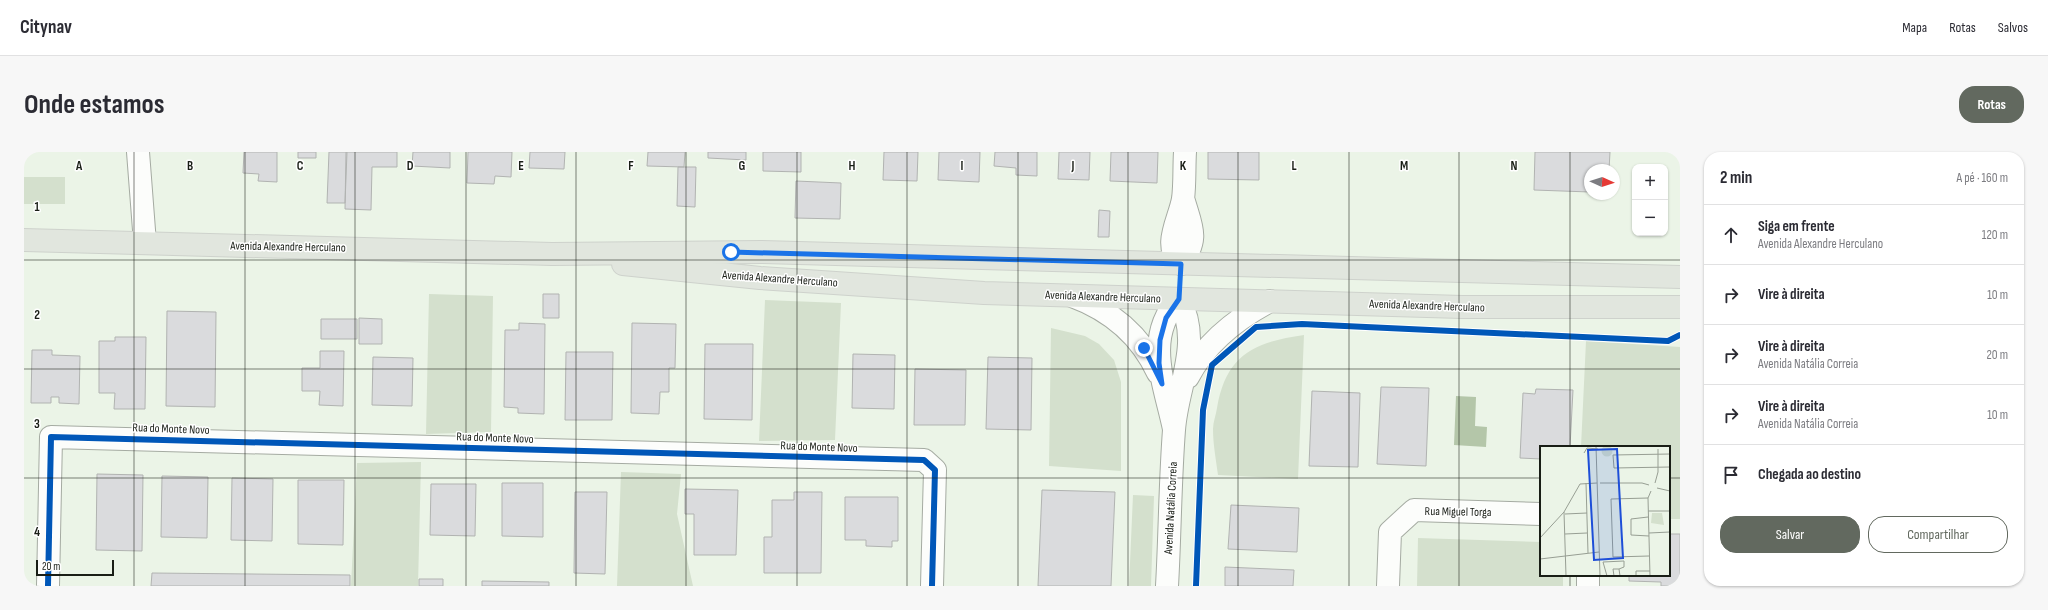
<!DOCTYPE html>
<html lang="pt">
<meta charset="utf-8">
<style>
body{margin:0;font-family:"Sofia Sans Condensed",sans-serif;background:#f7f7f7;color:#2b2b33}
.controls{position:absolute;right:12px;top:12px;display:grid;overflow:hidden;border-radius:8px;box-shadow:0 1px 3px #0004}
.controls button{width:36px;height:36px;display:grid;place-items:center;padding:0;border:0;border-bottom:1px solid #e1e1e2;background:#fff;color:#2b2b33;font:20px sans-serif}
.compass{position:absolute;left:1560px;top:12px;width:36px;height:36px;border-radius:50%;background:#fff;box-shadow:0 1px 3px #0004;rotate:93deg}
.scale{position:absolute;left:12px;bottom:10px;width:78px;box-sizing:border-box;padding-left:4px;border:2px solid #191e16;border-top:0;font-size:11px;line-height:14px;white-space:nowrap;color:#191e16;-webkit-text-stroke:3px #fff;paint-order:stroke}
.stop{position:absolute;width:12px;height:12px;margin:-9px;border:3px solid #1a73e8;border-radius:50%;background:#fff}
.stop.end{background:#1a73e8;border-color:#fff;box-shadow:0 1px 4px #0008}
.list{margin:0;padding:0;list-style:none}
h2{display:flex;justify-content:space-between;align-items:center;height:52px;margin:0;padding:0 16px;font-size:17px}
h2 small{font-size:13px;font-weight:400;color:#7c7c81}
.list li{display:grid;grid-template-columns:26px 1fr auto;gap:12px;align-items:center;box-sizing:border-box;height:60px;padding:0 16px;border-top:1px solid #e1e1e2}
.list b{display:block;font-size:15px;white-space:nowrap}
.list p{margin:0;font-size:13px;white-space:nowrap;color:#7c7c81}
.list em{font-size:13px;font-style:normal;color:#7c7c81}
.actions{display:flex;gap:8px;padding:12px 16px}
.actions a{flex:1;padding:9px 0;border:1px solid #62695f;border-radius:16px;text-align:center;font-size:14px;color:#62695f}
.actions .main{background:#62695f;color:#fff}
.icon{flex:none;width:22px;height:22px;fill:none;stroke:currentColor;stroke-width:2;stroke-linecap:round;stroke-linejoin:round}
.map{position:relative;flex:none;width:1656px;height:434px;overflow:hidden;border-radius:16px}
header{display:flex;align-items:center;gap:24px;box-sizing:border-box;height:56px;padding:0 20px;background:#fff;border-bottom:1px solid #e1e1e2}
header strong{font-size:19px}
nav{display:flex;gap:22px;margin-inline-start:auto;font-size:14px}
.intro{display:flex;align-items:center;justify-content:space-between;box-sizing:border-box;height:96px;padding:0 24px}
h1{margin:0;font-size:28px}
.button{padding:10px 18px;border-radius:16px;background:#62695f;color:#fff;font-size:14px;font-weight:700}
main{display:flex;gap:24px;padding:0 24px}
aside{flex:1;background:#fff;border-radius:16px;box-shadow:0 1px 3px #0004}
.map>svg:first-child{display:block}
.green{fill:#d4e0cd}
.water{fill:#b4c6a9}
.building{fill:#dadbdd;stroke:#b1b3b1}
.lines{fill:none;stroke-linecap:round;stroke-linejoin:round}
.minor-casing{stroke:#a5aba2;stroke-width:24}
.major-casing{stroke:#ced2cc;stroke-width:24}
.minor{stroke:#fcfdfb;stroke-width:22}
.major{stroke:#e1e6de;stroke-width:22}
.cycleway-casing{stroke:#fff;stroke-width:8}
.cycleway{stroke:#0057b8;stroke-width:6}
.route{stroke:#1a73e8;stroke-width:5}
.grid{fill:none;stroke:#191e16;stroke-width:1;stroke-opacity:0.55}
.labels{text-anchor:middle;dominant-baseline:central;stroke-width:3;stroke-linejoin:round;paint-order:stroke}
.street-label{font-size:12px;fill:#191e16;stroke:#fff}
.inset-road{fill:none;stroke:#979e93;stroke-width:1}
.view{fill:#1d4ed8;fill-opacity:0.15;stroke:#1d4ed8;stroke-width:2}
.inset-edge{fill:none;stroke:#191e16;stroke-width:2}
.grid-label{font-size:13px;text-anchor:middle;font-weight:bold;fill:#191e16;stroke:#fff;stroke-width:3;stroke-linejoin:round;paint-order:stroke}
</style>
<header>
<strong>Citynav</strong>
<nav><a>Mapa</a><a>Rotas</a><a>Salvos</a></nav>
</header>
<div class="intro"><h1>Onde estamos</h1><a class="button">Rotas</a></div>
<main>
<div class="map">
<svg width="1656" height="434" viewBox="0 0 1656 434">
<rect width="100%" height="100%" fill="#ebf4e7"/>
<!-- green -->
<path class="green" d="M 0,25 L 41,25 L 41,52 L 0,52 Z
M 405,142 L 469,144 L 467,280 L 402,282 Z
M 741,148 L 817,151 L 811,288 L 735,289 Z
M 1027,176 L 1061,184 L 1075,192 L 1090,208 L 1097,230 L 1097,319 L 1025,314 Z
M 1280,183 L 1274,327 L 1194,323 C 1192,308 1189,292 1189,277 C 1189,270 1192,263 1193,256 C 1202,203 1230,190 1280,183 Z
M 1562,189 L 1656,195 L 1656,367 L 1645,367 L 1645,295 L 1557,295 Z
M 397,310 L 394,434 L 327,434 L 333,311 Z
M 597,320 L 657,322 L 653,362 L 669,434 L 593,434 Z
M 1109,343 L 1130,344 L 1127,434 L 1105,434 Z
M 1394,386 L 1517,390 L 1517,423 L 1539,423 L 1539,434 L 1393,434 Z"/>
<!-- water -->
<path class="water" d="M 1432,244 L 1452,245 L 1451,274 L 1463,275 L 1462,295 L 1430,293 Z"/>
<!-- building -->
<path class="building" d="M 220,0 L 253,0 L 253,30 L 234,29 L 235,22 L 219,21 Z
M 274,0 L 292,0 L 292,6 L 274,6 Z
M 305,0 L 323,0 L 321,51 L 303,51 Z
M 322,0 L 373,0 L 373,15 L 348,15 L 347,58 L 321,57 Z
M 389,0 L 426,0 L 426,16 L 388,14 Z
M 444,0 L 488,0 L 487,25 L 471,24 L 470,32 L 443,31 Z
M 506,0 L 541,0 L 540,17 L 505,16 Z
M 624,0 L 661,0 L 660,15 L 623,14 Z
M 684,0 L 722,0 L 722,8 L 684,6 Z
M 739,0 L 777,0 L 777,20 L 739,19 Z
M 860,0 L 894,0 L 893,29 L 859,28 Z
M 915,0 L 956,0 L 955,30 L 914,28 Z
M 971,0 L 1013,0 L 1013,24 L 992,23 L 992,16 L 970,14 Z
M 1035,0 L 1066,0 L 1065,28 L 1034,27 Z
M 1087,0 L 1134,0 L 1133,31 L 1086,29 Z
M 1184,0 L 1235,0 L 1235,28 L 1184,27 Z
M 1511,0 L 1586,0 L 1585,18 L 1566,18 L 1566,40 L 1510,38 Z
M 654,15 L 672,15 L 671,55 L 653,54 Z
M 772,29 L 817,31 L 816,67 L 771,66 Z
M 1075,58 L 1086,59 L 1085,85 L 1074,85 Z
M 519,142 L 535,142 L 535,166 L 519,166 Z
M 143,159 L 192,160 L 191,255 L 142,254 Z
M 335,166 L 358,167 L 358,192 L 335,192 Z
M 297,167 L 333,167 L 333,187 L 297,187 Z
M 495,171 L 521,172 L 520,262 L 494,261 L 494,256 L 480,255 L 481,178 L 495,178 Z
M 608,171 L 652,172 L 651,216 L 645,216 L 645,240 L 636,240 L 635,262 L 607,261 Z
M 91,185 L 122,185 L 121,257 L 90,257 L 91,241 L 75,241 L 75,189 L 91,189 Z
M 681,192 L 729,192 L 728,268 L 680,267 Z
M 8,198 L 28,198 L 28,203 L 56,204 L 55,252 L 35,251 L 35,245 L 27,245 L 27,251 L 7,251 Z
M 296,199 L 320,199 L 319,254 L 295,253 L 296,239 L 278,239 L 278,216 L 296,216 Z
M 542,200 L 589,200 L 588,268 L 541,268 Z
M 829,202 L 871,203 L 870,257 L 828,256 Z
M 349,205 L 389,206 L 388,254 L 348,253 Z
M 964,205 L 1008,206 L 1007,278 L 962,277 Z
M 891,217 L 942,218 L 941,273 L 890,273 Z
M 1357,235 L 1405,236 L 1402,314 L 1353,312 Z
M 1512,237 L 1549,238 L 1546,295 L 1517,295 L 1517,307 L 1496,306 L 1499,241 L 1511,242 Z
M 1288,239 L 1336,241 L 1334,315 L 1285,314 Z
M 73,322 L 119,323 L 118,399 L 72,398 Z
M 138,324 L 184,325 L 183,386 L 137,385 Z
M 208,326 L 249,327 L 248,389 L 207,388 Z
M 274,328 L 320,328 L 319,393 L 274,392 Z
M 478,331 L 519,331 L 519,385 L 478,384 Z
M 407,332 L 452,332 L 451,384 L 406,383 Z
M 661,337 L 714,338 L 712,403 L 670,403 L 670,362 L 661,362 Z
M 1018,338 L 1091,340 L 1087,434 L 1014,434 Z
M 551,340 L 583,340 L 581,422 L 550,421 Z
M 770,340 L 798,340 L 797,421 L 740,421 L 740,385 L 748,385 L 748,348 L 770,348 Z
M 821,345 L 874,345 L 874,389 L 868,389 L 868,395 L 842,394 L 842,388 L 821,388 Z
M 1207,353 L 1275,356 L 1273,400 L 1204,397 Z
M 1645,382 L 1656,382 L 1656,434 L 1637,434 L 1637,430 L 1605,429 L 1605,423 L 1645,423 Z
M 1201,415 L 1270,418 L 1269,434 L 1201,434 Z
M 128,421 L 326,423 L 326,434 L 127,434 Z
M 395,427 L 419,427 L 419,434 L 395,434 Z
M 458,429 L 525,430 L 525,434 L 458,434 Z"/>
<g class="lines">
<!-- minor casing -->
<g class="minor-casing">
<path id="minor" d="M 114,0 L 121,91
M 1159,46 C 1167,75 1176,85 1157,112 C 1138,93 1155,69 1159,47 C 1161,32 1160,15 1161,0
M 1048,144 C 1086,158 1117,184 1134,221
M 1164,225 C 1182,190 1212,167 1246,149
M 24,434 L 27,285 L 900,308 L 911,318 L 908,434
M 1143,434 C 1146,382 1146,330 1150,278 C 1153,233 1179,191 1155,147 C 1119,185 1141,233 1150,277
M 1364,434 L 1366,380 L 1390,358 L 1517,362
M 1564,434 L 1564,423"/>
</g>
<!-- major casing -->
<g class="major-casing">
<path id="major" d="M 0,88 L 528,102 L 738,100 L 1656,125
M 599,112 L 736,126 L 960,141 L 1438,155 L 1656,155"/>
</g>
<!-- minor -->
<use href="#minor" class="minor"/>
<!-- major -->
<use href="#major" class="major"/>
<!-- cycleway casing -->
<g class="cycleway-casing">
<path id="cycleway" d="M 24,434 L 27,285 L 900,308 L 911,318 L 908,434
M 1172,434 L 1179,258 L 1188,213 L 1232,175 L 1278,172 L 1644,189 L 1656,183"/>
</g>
<!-- cycleway -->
<use href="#cycleway" class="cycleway"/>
</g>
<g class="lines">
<!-- route -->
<path class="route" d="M 707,100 L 1157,112 L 1155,147 L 1142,166 L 1136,188 L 1135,211 L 1138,232 L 1120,196"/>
</g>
<!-- grid -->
<path class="grid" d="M 110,0 L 110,434M 221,0 L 221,434M 331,0 L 331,434M 442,0 L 442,434M 552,0 L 552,434M 662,0 L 662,434M 773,0 L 773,434M 883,0 L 883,434M 994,0 L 994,434M 1104,0 L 1104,434M 1214,0 L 1214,434M 1325,0 L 1325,434M 1435,0 L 1435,434M 1546,0 L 1546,295M 0,108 L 1656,108M 0,217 L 1656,217M 0,326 L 1517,326M 1645,326 L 1656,326M 1546,423 L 1546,434"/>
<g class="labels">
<!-- street labels -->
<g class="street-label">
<text transform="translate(264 95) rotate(1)">Avenida Alexandre Herculano</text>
<text transform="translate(756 127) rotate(4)">Avenida Alexandre Herculano</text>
<text transform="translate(1079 145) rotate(2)">Avenida Alexandre Herculano</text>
<text transform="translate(1403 154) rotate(2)">Avenida Alexandre Herculano</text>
<text transform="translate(147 277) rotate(2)">Rua do Monte Novo</text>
<text transform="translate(471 286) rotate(2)">Rua do Monte Novo</text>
<text transform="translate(795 295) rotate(2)">Rua do Monte Novo</text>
<text transform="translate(1147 356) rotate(-87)">Avenida Natália Correia</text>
<text transform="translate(1434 360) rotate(1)">Rua Miguel Torga</text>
</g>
</g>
<!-- overview -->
<g transform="translate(1516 294)">
<rect width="130" height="130" fill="#ebf4e7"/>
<path d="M61.5 5a5.5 5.5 0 1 1 11 0a5.5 5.5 0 1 1-11 0ZM 112,67 L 122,67 L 124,79 L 111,77 Z" fill="#d4e0cd"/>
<path class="inset-road" d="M 56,0 L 60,130M 44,7 L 47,2 L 58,3M 130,8 L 73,9 L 74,22 L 130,21M 46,37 L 48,107M 60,37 L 102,37 L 109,39M 115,37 L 118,26 L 118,3M 117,42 L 130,45M 108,52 L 71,53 L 73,111 L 109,110M 108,65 L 130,65M 24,66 L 26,130M 25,68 L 47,67M 108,71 L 91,73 L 91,89 L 109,90M 109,87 L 130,86M 25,88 L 47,87M 0,92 L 24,66 L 40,38 L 57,37M 0,113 L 59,106M 63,116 L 84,115 L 84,121 L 79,123M 63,116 L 67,130M 74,130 L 73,123 L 79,123 L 80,130M 96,130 L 96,125 L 110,125M 110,130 L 108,52 L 111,45"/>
<path class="view" d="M 77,3 L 83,112 L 54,114 L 48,4 Z"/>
<rect width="130" height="130" class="inset-edge"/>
</g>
<g class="grid-label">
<text x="55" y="18">A</text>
<text x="166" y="18">B</text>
<text x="276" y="18">C</text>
<text x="386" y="18">D</text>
<text x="497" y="18">E</text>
<text x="607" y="18">F</text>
<text x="718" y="18">G</text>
<text x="828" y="18">H</text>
<text x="938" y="18">I</text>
<text x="1049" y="18">J</text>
<text x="1159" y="18">K</text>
<text x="1270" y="18">L</text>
<text x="1380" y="18">M</text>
<text x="1490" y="18">N</text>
<text x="13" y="59">1</text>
<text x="13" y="167">2</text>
<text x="13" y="276">3</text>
<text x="13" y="384">4</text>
</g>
</svg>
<div class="controls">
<button>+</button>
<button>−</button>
</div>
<svg class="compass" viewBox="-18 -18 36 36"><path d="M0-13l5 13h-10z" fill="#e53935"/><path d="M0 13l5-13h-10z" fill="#7c7c81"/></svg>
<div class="scale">20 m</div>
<div class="stop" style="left:707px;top:100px"></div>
<div class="stop end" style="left:1120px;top:196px"></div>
</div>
<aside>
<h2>2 min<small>A pé · 160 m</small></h2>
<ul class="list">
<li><svg class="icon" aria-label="ahead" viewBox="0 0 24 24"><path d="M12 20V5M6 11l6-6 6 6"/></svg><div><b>Siga em frente</b><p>Avenida Alexandre Herculano</p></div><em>120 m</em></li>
<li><svg class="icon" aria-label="right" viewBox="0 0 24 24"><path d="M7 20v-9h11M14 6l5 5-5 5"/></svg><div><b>Vire à direita</b></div><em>10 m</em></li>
<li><svg class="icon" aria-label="right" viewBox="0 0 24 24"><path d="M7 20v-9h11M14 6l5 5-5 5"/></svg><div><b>Vire à direita</b><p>Avenida Natália Correia</p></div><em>20 m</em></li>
<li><svg class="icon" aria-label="right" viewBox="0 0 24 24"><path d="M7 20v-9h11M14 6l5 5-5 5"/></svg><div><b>Vire à direita</b><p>Avenida Natália Correia</p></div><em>10 m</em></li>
<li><svg class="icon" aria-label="arrive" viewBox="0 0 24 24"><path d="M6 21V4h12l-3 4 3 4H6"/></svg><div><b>Chegada ao destino</b></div></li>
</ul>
<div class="actions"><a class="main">Salvar</a><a>Compartilhar</a></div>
</aside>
</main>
